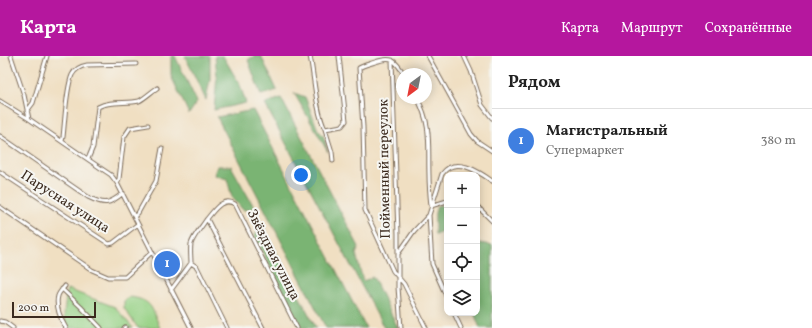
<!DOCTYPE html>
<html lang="ru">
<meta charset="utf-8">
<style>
body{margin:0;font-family:Vollkorn,serif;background:#f2f2f2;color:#222}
.controls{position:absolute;right:12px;bottom:12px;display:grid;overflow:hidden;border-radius:8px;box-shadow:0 2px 10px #0003}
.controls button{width:36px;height:36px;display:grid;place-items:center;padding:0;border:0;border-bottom:1px solid #e0e0e0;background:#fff;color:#222;font:20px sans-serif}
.compass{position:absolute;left:396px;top:12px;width:36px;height:36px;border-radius:50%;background:#fff;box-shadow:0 2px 10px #0003;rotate:212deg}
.scale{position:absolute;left:12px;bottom:10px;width:84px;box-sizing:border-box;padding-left:4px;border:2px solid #3b2a1e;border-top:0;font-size:11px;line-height:14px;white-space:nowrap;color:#3b2a1e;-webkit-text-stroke:3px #f6f6f2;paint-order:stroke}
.you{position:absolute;left:301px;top:119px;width:14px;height:14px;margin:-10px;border:3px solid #fff;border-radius:50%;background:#1a73e8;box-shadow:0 0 0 6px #1a73e833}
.badge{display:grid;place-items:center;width:26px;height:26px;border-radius:50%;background:#b5179e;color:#fff;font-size:13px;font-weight:700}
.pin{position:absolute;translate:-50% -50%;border:2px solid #fff;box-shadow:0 1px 4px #0006}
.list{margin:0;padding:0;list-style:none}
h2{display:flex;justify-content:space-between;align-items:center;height:52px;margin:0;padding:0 16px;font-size:17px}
h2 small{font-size:13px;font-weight:400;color:#767676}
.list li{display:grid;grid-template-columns:26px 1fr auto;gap:12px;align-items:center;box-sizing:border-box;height:64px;padding:0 16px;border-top:1px solid #e0e0e0}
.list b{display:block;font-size:15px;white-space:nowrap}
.list p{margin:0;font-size:13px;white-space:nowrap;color:#767676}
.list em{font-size:13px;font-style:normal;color:#767676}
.icon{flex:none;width:22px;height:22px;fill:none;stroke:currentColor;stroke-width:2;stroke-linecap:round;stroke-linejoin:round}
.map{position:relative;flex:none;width:492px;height:272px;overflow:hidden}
header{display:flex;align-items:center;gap:24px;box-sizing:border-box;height:56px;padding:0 20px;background:#b5179e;color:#fff}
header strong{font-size:19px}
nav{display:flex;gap:22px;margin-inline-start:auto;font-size:14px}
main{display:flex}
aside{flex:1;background:#fff}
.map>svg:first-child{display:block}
.green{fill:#98d286;stroke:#6a7e52}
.forest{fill:#7ab473;stroke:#5a6f48}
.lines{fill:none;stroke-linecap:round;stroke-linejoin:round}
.street-casing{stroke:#7a6957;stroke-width:5}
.street{stroke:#fff;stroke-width:3}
.labels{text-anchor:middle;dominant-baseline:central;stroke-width:4;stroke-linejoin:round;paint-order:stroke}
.street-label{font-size:14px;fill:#3b2a1e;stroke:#f6f6f2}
</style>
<header>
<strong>Карта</strong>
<nav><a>Карта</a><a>Маршрут</a><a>Сохранённые</a></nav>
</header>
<main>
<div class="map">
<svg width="492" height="272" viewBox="0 0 492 272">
<rect width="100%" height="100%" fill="#f6f6f2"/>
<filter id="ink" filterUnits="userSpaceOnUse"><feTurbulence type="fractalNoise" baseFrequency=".025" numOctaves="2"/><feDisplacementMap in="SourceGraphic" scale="8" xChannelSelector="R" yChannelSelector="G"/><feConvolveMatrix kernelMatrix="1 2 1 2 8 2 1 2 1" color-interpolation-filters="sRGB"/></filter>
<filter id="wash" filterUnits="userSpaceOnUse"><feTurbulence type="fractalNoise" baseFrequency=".012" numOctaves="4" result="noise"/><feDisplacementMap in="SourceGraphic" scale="16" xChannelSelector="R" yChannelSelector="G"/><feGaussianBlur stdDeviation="0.9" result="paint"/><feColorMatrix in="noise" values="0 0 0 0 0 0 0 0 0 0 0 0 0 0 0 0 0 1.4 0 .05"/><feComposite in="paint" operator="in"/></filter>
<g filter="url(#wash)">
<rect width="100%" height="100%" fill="#f0dfc2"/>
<!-- green -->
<path class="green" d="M 67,233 L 115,251 L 133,272 L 66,272 L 64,257 Z
M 130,241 C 153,244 152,253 160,272 L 138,272 L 124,252 L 124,245 Z"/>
<!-- forest -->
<path class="forest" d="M 171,0 L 175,0 L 197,46 L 189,58 L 171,20 Z
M 185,0 L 210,0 L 210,23 L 206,44 Z
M 215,0 L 223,0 L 240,29 L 246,47 L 214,54 L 217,20 Z
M 254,0 L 261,0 L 277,34 L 261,39 L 248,4 Z
M 294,37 L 305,41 L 318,74 L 323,79 L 328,96 Z
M 281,42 L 359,191 L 356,198 L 363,225 L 373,221 L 398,272 L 384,272 L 265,48 Z
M 253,54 L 366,272 L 326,272 L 217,61 Z
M 217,110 L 231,110 L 254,151 L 252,153 L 243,154 L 232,141 L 227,123 L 214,119 Z
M 441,149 L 447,156 L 447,182 L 446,177 L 441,175 L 436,179 L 435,178 L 435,157 L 437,150 Z
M 264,173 L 316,272 L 301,272 L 254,179 Z
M 479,187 L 492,189 L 492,272 L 480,272 L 474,257 L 477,257 L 477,188 Z"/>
</g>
<g filter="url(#ink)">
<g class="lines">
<!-- street casing -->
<g class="street-casing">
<path id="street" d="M 11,0 L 24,39 L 29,63 L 102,113 L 111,119 L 117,127 L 191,272
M 310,0 C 314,19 316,56 325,73
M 428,0 L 471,78 L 477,85 L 492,95
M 464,0 L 471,15 L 482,49 L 492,62
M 392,4 L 398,178 L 398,231 L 401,272
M 404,18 C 395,4 392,0 375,6 C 370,8 364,9 359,12 L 363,71 L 365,154 L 393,215 L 404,228 L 426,272
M 417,42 C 432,69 428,89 429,119 C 429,129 430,140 431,150 L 447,145
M 0,45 L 29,63
M 27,55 L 33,47 L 47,0
M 0,80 L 88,141 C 104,149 109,149 123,137
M 62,85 L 63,81 C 65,65 66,33 72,19 C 75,13 81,10 87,9 L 136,8
M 88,103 L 93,91 L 98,51 C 110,44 127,48 139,45 C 145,42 151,36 157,32
M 333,105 L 332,96 L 325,73 L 342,70 L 346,65 L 339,0
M 0,116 L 109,188 L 113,187 L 138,168
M 117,127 L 119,123 L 124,81 L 130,72 L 148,69
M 477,150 L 492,165
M 0,151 L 92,214 L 108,221 L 125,221 L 152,196
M 135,160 L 138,157 L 156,125 L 162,92
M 207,163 L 263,272
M 398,198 L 414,175 L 429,159
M 191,207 C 191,201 190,194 191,188 C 194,179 201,172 206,164 C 213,156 222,140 235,148 L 297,272
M 65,230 C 63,233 59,236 58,240 C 55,250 61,264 66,272
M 62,233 L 81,251 L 101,272
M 171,234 L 191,207 L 197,211 L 227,272
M 447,242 L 432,208 L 429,159 L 442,118 C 455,100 478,115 492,125
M 454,257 L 461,272
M 0,265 L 5,266 L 13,272
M 124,272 L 125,271"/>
</g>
<!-- street -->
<use href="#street" class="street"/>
</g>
</g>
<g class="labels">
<!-- street labels -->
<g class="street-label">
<text transform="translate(385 113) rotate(-91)">Пойменный переулок</text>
<text transform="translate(65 146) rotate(33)">Парусная улица</text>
<text transform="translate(273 199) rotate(63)">Звёздная улица</text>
</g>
</g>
</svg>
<div class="controls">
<button>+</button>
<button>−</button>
<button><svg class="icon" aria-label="locate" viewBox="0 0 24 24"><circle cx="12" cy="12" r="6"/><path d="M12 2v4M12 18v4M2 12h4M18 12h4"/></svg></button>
<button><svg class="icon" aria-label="layers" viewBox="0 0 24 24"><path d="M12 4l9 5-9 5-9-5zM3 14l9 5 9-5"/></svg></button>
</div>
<svg class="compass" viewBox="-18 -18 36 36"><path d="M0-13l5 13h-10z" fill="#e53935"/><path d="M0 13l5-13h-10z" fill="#767676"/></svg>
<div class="scale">200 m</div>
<div class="you"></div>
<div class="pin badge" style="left:167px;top:208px;background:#3f7fe0">1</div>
</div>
<aside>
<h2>Рядом<small></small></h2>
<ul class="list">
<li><span class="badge" style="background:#3f7fe0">1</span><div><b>Магистральный</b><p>Супермаркет</p></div><em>380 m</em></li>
</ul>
</aside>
</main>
